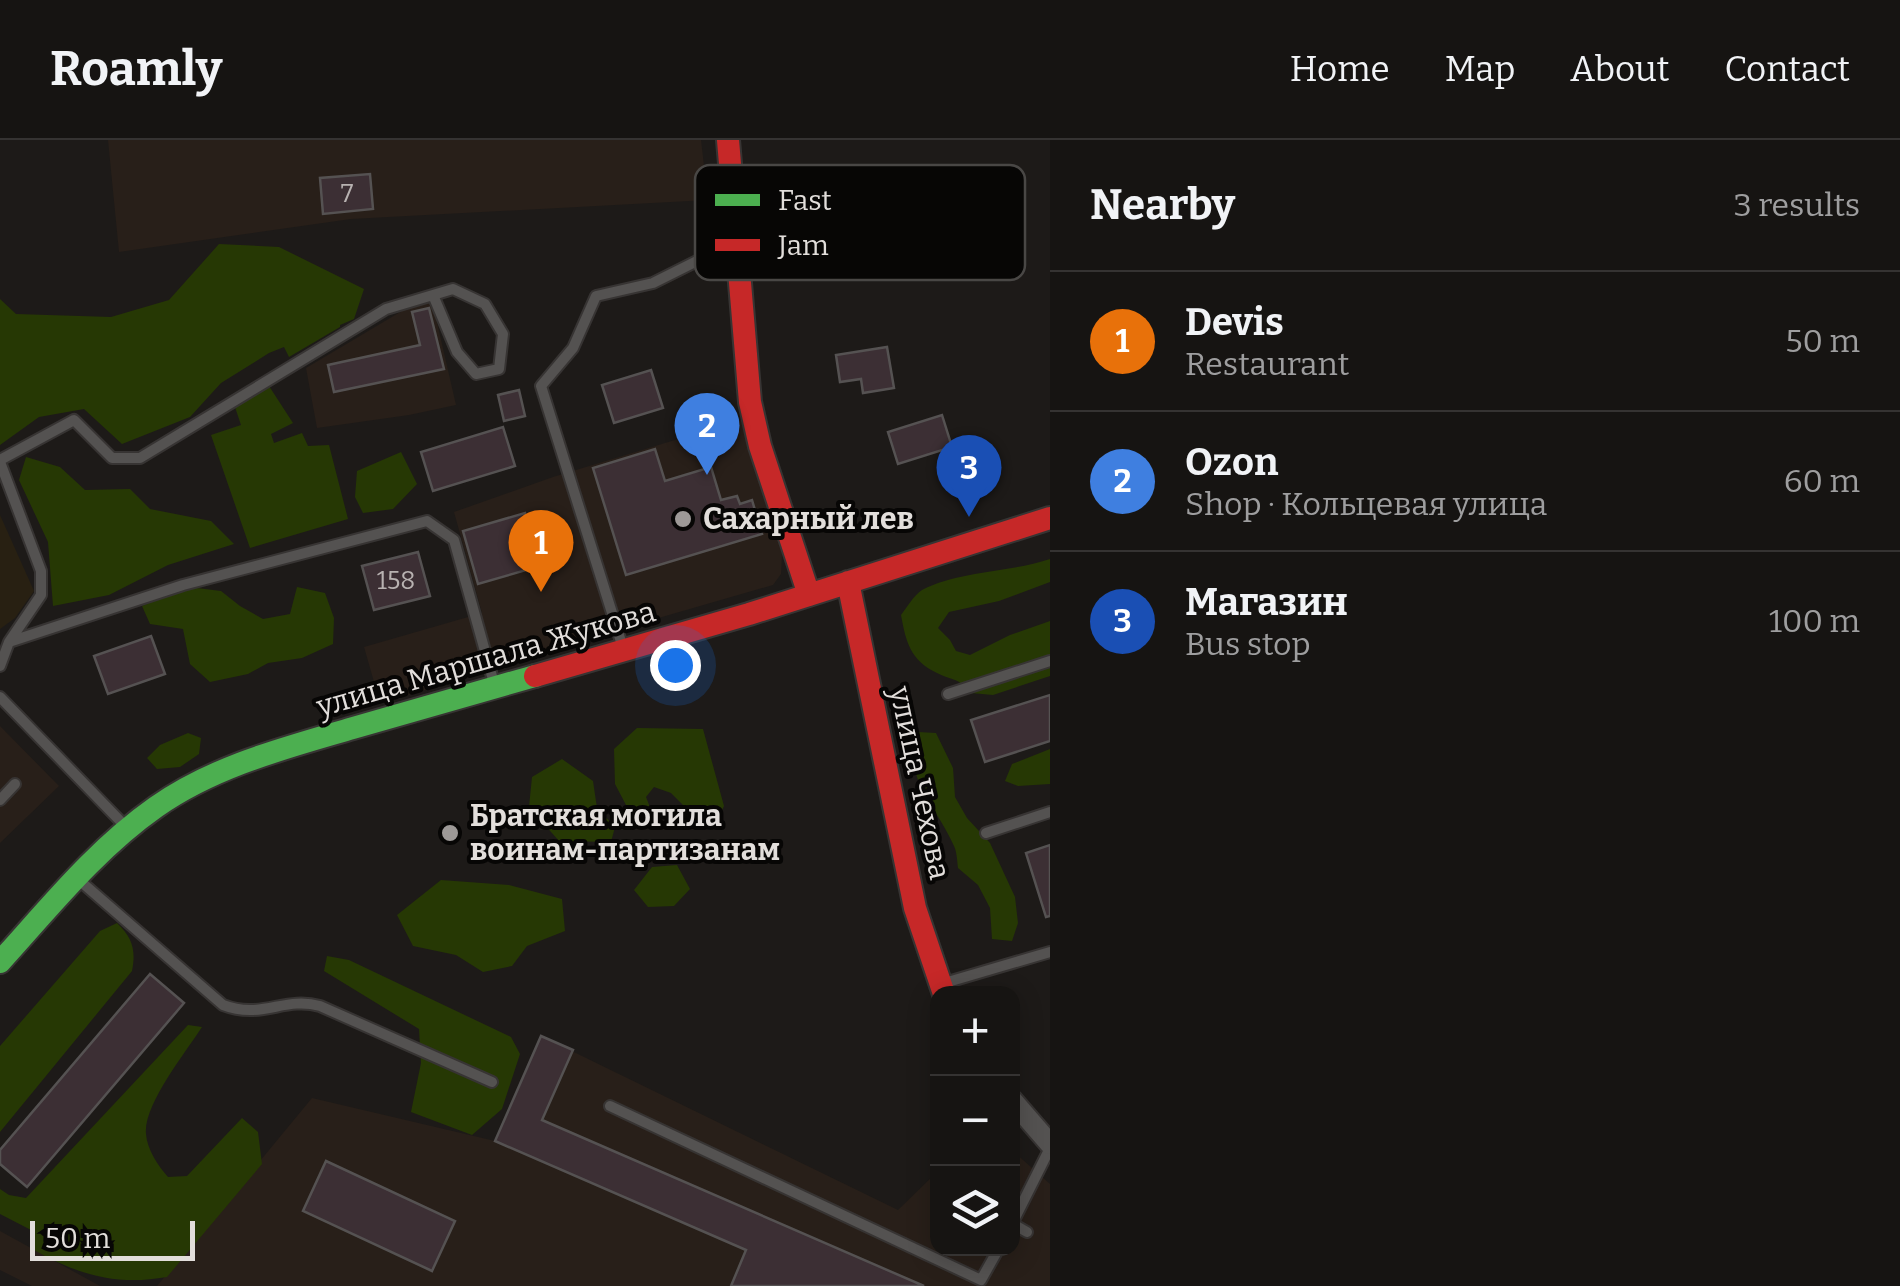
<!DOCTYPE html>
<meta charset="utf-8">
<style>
body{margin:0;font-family:Bitter,serif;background:#1f1d1b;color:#f1f3f6}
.controls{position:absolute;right:30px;bottom:30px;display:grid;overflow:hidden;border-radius:20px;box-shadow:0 5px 25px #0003}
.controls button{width:90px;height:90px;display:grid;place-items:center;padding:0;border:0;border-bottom:2px solid #353332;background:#161412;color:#f1f3f6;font:50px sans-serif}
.scale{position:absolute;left:30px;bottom:25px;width:165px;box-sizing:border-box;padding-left:10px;border:5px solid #e2dedb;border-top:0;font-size:28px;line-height:35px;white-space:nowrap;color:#e2dedb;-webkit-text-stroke:8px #070605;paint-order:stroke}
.you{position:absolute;left:675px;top:525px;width:35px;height:35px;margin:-25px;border:8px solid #fff;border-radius:50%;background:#1a73e8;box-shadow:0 0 0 15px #1a73e833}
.badge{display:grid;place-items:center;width:65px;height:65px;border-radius:50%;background:#9d9997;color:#fff;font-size:32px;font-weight:700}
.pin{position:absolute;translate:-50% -82px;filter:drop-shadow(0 2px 5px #0008)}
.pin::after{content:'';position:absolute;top:52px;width:35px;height:30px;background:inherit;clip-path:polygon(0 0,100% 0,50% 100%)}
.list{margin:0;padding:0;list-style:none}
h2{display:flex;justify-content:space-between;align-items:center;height:130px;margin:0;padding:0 40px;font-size:42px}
h2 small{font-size:32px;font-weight:400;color:#9e9e9f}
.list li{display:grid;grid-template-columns:65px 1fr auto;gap:30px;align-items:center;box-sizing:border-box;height:140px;padding:0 40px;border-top:2px solid #353332}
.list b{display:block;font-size:38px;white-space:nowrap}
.list p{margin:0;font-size:32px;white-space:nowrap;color:#9e9e9f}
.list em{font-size:32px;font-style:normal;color:#9e9e9f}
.icon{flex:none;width:55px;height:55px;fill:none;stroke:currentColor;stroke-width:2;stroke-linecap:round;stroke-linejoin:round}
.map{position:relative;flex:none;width:1050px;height:1146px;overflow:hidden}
header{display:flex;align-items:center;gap:60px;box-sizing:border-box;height:140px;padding:0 50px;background:#161412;border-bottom:2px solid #353332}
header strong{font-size:48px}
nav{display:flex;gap:55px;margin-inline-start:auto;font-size:35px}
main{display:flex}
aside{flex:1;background:#161412}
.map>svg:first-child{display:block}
.built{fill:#281f19}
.education{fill:#282012}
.green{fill:#263804}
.building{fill:#3c2f34;stroke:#555252;stroke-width:2.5}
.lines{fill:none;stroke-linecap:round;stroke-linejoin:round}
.lane-casing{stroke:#373433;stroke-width:14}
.street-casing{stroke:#373433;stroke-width:24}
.fast-casing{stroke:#373433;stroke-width:26}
.jam-casing{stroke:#373433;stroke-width:26}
.lane{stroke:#545251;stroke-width:10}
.street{stroke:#545251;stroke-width:20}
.fast{stroke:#4caf50;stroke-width:22}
.jam{stroke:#c62828;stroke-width:22}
.poi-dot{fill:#9d9997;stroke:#070605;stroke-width:4}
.labels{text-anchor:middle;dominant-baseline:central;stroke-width:8;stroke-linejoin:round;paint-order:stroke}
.number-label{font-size:25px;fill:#b8b2b1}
.poi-label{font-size:30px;font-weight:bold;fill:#e2dedb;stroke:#070605;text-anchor:start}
.street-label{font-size:30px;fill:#e2dedb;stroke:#070605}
.key{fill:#070605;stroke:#494745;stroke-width:2.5}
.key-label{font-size:28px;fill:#e2dedb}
</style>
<header>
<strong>Roamly</strong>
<nav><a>Home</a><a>Map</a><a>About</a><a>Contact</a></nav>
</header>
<main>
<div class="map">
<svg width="1050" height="1146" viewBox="0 0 1050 1146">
<rect width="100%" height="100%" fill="#1d1a18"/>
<!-- built -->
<path class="built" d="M 108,0 L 701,0 L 708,60 L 351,79 L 119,112 Z
M 432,161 L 456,265 L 409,275 L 317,288 L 306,228 L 412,165 Z
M 741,280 L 782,414 L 781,434 L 773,445 L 499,524 L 481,534 L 380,563 L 364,507 L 482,473 L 454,372 L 553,337 Z
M 0,586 L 59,646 L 0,703 Z
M 541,896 L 898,1070 L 937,1032 L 938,1108 L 1012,1108 L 1013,1011 L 1050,1044 L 1050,1146 L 157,1146 L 312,958 L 495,1001 Z
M 0,1091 L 100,1146 L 32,1146 L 0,1130 Z"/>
<!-- education -->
<path class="education" d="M 0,375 L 34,451 L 15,478 L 0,489 Z"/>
<!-- green -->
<path class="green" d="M 219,104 L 279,107 L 364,149 L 354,179 L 340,185 L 340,187 L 289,217 L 284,207 L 269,213 L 221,243 L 190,277 L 122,304 L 84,269 L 39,277 L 0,305 L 0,159 L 16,174 L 111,177 L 169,160 Z
M 269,246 L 293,283 L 271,294 L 274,303 L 302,293 L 308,306 L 329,305 L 348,379 L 250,408 L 211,295 L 241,285 L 235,267 Z
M 401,312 L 417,344 L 393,369 L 363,373 L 355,357 L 357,331 Z
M 26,317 L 60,327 L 85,350 L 130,349 L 150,369 L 211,381 L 234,404 L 168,425 L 109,455 L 53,466 L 48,402 L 19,340 Z
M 1050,419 L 1050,442 L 999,461 L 949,472 L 938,488 L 950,500 L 956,511 L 970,515 L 1010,495 L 1050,481 L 1050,536 L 993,555 L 971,553 C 956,536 955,542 937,533 C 910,520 906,502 901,475 C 907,467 914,455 922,450 C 961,430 1009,433 1050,419 Z
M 189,447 L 221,451 L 240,466 L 263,479 L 290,474 L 297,447 L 325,453 L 334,478 L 333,504 L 302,518 L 268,523 L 248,534 L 210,542 L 190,524 L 183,489 L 150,484 L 142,466 Z
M 637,588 L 703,589 L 724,666 L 717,680 L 700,682 L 671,653 L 654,647 L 646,657 L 653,675 L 647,684 L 636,684 L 615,644 L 614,609 Z
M 918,592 L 936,593 L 953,628 L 955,657 L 967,678 L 990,703 L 1015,757 L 1018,783 L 1012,801 L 992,799 L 990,768 L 978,745 L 958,728 C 957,720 957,711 953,704 C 936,665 901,638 918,592 Z
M 188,593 L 201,598 L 199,614 L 180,627 L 157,629 L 147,618 L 160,605 Z
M 1050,609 L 1050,644 L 1018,646 L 1005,641 L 1012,624 Z
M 562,619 L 593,641 L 597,668 L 615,687 L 611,702 L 559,701 L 529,667 L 532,637 Z
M 677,725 L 690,749 L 674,766 L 648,767 L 634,750 L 652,727 Z
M 441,740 L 509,745 L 562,759 L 565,791 L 527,806 L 512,826 L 483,832 L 456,815 L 413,806 L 397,775 Z
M 117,783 C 133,798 136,811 132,831 L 0,992 L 0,906 L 100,791 Z
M 327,816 L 349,820 L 511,897 L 520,914 L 502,969 L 472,995 L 411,972 L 421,923 L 419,889 L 324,831 Z
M 188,885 L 202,887 C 186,912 143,965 146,994 C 147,1009 158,1026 168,1037 L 187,1036 L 242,978 L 258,992 L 262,1024 L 167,1137 C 117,1146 78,1135 34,1110 L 31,1090 L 0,1074 L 0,1049 L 9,1055 L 26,1058 Z"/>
<!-- building -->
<path class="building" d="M 370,34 L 373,69 L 323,74 L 320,38 Z
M 429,168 L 444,229 L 334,252 L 328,225 L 420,205 L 412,172 Z
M 887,207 L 894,248 L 863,253 L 861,239 L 840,242 L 836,215 Z
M 651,230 L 663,268 L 614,283 L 602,245 Z
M 519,250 L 525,276 L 504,281 L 498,255 Z
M 942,275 L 952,307 L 898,324 L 888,292 Z
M 503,287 L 515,326 L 433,351 L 421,312 Z
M 655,309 L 665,341 L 711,327 L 721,360 L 737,356 L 740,364 L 752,360 L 762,394 L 626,435 L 593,328 Z
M 525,373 L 540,426 L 478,444 L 463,391 Z
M 418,412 L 430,456 L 374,470 L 362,426 Z
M 151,496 L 165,534 L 108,554 L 94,516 Z
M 1050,555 L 1050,601 L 985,622 L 971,580 Z
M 1050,705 L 1050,776 L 1046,777 L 1026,713 Z
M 150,834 L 184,863 L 27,1047 L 0,1024 L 0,1010 Z
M 541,896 L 573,910 L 542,980 L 924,1146 L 731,1146 L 746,1110 L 495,1001 Z
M 326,1021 L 455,1081 L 432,1131 L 303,1071 Z"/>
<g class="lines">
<!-- lane casing -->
<g class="lane-casing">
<path id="lane" d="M 0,320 L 74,280 L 112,318 L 140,318 L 386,169 L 453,149 L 485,164 L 503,194 L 499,229 L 476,234 L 457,212 L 433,155
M 0,322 L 41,431 L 41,455 L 9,502 L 0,526
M 9,502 L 183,445 L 427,381 L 454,400 L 495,547
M 623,508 L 541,246 L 573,208 L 596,156 L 653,143 L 733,103
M 948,554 L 1050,521
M 0,557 L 127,688
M 0,660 L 15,644
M 986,693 L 1050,672
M 79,740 L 223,865 C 262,880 284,856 320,866 L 492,942
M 941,844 L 1050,812
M 610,966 L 981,1140 L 999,1108
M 1012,1084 L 1050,1008
M 1013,1084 L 1027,1092"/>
</g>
<!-- street casing -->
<g class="street-casing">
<path id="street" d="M 1012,960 L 1050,1004"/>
</g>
<!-- fast casing -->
<g class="fast-casing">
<path id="fast" d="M 0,822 C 49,768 96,709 156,667 C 214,626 285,608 353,588 C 413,571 474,553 535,536"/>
</g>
<!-- jam casing -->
<g class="jam-casing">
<path id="jam" d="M 728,0 L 750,262 L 760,306 L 809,455
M 848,442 L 915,768 L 944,854
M 535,536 L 749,474 L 1050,378"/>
</g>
<!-- lane -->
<use href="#lane" class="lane"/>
<!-- street -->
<use href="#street" class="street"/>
<!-- fast -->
<use href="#fast" class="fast"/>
<!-- jam -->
<use href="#jam" class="jam"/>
</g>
<!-- markers -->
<g class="poi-dot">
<circle cx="683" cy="379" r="10"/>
<circle cx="450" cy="693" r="10"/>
</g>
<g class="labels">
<!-- number labels -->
<g class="number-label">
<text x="347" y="54">7</text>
<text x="396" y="441">158</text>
</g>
<!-- poi labels -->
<g class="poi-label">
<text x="703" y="379">Сахарный лев</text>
<text x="470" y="676">Братская могила<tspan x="470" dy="34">воинам-партизанам</tspan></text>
</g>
<!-- street labels -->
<g class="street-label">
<text transform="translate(486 519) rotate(-16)">улица Маршала Жукова</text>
<text transform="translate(920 643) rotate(78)">улица Чехова</text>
</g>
</g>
<!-- legend -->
<rect x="695" y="25" width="330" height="115" rx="15" class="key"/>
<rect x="715" y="54" width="45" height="12" fill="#4caf50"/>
<rect x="715" y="99" width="45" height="12" fill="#c62828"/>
<g class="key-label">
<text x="778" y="70">Fast</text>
<text x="778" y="115">Jam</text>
</g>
</svg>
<div class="controls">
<button>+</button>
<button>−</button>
<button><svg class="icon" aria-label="layers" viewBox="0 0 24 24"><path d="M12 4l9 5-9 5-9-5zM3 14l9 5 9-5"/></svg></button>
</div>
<div class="scale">50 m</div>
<div class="you"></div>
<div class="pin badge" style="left:541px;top:452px;background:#e8710a">1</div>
<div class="pin badge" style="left:707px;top:335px;background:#3f7fe0">2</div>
<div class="pin badge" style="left:969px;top:377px;background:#1a4fb4">3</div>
</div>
<aside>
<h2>Nearby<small>3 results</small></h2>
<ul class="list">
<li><span class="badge" style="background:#e8710a">1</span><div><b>Devis</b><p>Restaurant</p></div><em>50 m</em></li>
<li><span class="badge" style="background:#3f7fe0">2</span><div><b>Ozon</b><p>Shop · Кольцевая улица</p></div><em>60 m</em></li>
<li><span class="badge" style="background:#1a4fb4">3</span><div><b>Магазин</b><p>Bus stop</p></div><em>100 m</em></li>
</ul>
</aside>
</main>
